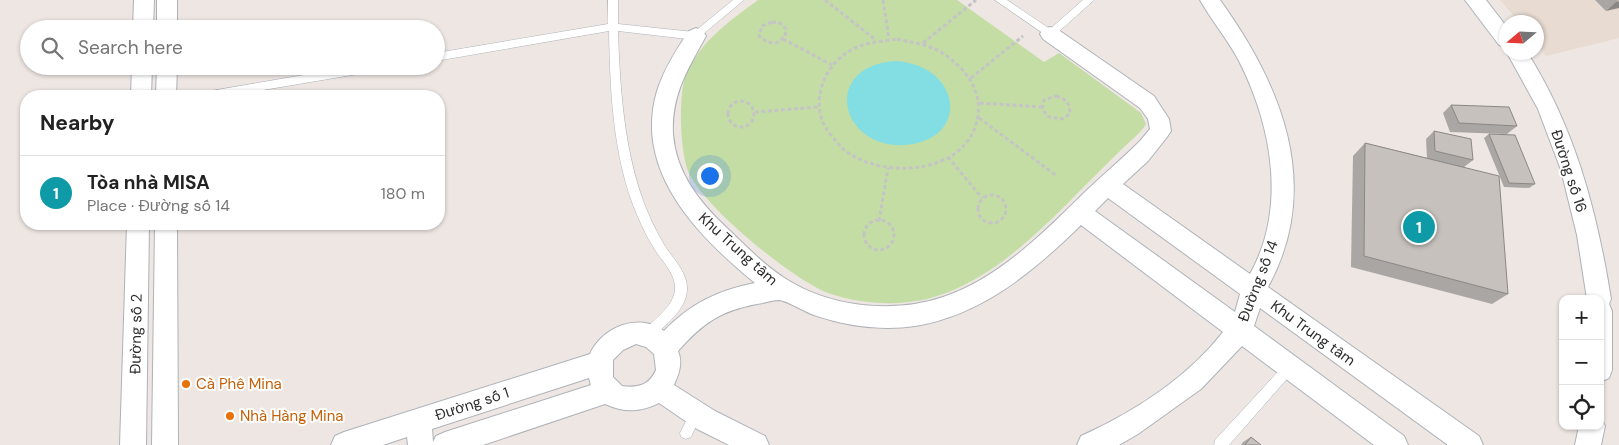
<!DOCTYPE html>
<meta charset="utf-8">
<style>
body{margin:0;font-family:"DM Sans",sans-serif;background:#f2f2f2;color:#222}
.controls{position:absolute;right:15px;bottom:15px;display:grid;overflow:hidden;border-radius:10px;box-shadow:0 1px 4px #0004}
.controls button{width:45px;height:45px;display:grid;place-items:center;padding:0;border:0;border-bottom:1px solid #e0e0e0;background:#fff;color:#222;font:25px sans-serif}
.compass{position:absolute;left:1499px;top:15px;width:45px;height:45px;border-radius:50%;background:#fff;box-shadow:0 1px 4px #0004;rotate:251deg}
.you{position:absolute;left:709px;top:175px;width:18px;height:18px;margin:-12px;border:4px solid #fff;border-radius:50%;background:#1a73e8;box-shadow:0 0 0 8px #1a73e833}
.badge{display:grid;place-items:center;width:32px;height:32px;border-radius:50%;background:#5690e6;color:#fff;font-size:16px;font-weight:700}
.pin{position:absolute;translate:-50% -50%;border:2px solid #fff;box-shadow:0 1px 5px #0006}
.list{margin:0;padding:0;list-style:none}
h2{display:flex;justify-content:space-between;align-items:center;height:65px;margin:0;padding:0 20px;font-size:21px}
h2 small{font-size:16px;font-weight:400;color:#767676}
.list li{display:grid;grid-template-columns:32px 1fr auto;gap:15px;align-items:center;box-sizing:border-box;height:75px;padding:0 20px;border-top:1px solid #e0e0e0}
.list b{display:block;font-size:19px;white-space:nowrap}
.list p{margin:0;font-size:16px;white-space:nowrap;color:#767676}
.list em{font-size:16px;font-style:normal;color:#767676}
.icon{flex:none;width:28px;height:28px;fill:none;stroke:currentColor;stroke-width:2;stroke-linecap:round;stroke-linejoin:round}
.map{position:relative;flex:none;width:1619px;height:445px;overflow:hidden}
.search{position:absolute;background:#fff;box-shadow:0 1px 4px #0004;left:20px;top:20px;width:425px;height:55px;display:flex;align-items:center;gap:12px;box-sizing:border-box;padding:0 18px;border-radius:28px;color:#767676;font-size:19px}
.panel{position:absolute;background:#fff;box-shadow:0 1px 4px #0004;left:20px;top:90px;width:425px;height:140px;border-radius:20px}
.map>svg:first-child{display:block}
.education{fill:#e8dbd1}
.green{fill:#c4dda5}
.water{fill:#82dee2}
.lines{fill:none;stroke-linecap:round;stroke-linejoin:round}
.lane-casing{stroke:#aeb2b8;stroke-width:1}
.street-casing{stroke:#aeb2b8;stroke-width:2}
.path{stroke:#c4c4c4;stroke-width:3;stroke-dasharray:4 2.5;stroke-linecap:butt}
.lane{fill:#fff;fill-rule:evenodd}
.street{fill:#fff;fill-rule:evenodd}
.wall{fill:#aaa6a3}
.shaded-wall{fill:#8b8784}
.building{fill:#c6c1bd;stroke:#8b8784}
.food-dot{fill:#e8710a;stroke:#fff;stroke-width:2}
.labels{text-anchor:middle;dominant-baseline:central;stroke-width:4;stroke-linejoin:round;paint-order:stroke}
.street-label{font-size:15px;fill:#2d2d2d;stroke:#fff}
.food-label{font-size:15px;fill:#c56008;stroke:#fff;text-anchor:start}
</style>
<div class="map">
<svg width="1619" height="445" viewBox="0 0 1619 445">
<rect width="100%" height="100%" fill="#ede6e2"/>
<!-- education -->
<path class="education" d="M 1500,0 L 1619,0 L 1619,38 L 1546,56 L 1537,45 L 1536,22 L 1519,22 Z"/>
<!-- green -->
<path class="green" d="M 758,0 L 957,0 L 1044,62 L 1059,53 L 1141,113 L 1146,124 C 1141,133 1130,141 1122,149 C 1104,167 1085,185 1067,204 C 1027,243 983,285 927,299 C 896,306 861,304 831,294 C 795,282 702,206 688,171 C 680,151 678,95 686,75 C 700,41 730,21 758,0 Z"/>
<!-- water -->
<path class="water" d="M 895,61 C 962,65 971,140 905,145 C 839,149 821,66 895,61 Z"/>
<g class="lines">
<!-- lane casing -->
<g class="lane-casing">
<path id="lane" d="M 608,0 L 618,0 L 618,24 L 694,32 L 733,0 L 744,0 L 696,40 L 618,31 C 620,89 624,149 644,203 C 649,216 655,229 662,241 C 670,256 686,269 687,287 C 688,309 665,325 651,339 L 647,341 L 643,339 L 641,335 L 643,331 C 655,319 676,305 675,286 C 674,272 662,261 655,250 C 646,236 639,220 633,205 C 613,151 610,89 609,31 L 436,61 L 436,53 L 608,24 Z
M 995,0 L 1007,0 L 1050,29 L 1083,0 L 1094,0 L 1053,37 L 1050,38 Z
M 357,66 L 387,66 L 382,70 L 228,96 L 200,96 L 205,92 Z
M 1290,361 L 1294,363 L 1296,367 L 1294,371 L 1229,445 L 1214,445 L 1215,440 L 1286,363 Z
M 696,407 L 700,409 L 702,413 L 691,437 L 686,439 L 681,437 L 680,433 L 692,409 Z"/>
</g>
<!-- street casing -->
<g class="street-casing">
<path id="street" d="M 134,0 L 154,0 L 153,29 L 133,29 Z
M 157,0 L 177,0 L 177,29 L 157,29 Z
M 1200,0 L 1220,0 C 1282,86 1323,186 1268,287 L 1479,436 L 1483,445 L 1448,445 L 1260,308 L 1254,326 L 1404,436 L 1408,445 L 1374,445 L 1242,346 L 1201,389 L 1138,434 L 1119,445 L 1077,445 L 1081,436 C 1134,412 1187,378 1223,332 L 1081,225 C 1034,271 982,315 915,326 C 882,331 846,326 814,315 C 805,312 788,301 779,300 C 773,300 764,303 757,304 C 720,311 703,323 678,351 C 683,363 679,373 674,385 L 715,411 L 765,436 L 769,445 L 729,445 L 697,429 L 659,403 C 640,412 625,413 605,404 L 483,445 L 408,445 L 407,437 L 383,445 L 331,445 L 335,436 L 344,432 L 590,354 C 602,327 639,312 664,331 C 690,304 718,290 755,283 C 699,237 633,172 657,91 C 664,69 676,50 689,31 L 696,28 L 703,31 L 706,36 C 688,69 671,95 673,134 C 676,174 701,204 729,230 C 747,247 765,266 786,279 C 830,307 893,314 943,297 C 1000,278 1045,231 1087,190 C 1105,173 1123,158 1140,141 L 1150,129 L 1148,119 L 1140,108 L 1043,39 L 1040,34 L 1043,29 L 1050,27 L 1057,29 L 1154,96 L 1169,119 L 1171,131 L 1167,137 L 1148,161 L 1123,184 L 1250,274 C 1287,208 1272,126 1239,61 C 1228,40 1212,21 1200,0 ZM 1108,198 L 1240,294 L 1235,312 L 1095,211 ZM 636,344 L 646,347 L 654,354 L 656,370 C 649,386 637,388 622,386 L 613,377 L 613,360 L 623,350 ZM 589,378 L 591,385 L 445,432 L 436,436 L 433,442 L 432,429 Z
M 1465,0 L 1486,0 L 1506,26 L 1506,47 L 1499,45 Z
M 1506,51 L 1527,52 C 1575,128 1597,211 1611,299 L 1609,304 L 1612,311 L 1612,370 L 1609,378 L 1600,382 L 1600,299 L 1587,299 L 1577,235 L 1561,170 L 1538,109 Z
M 132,66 L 152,66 L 151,96 L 131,96 Z
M 157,66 L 177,66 L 176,96 L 156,96 Z
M 127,224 L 149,224 L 146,445 L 120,445 Z
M 155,224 L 177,224 L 178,445 L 152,445 Z
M 1600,417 L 1605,426 L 1601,445 L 1575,445 L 1579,426 L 1600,426 Z"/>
</g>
<!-- path -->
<path class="path" d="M 825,0 L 876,40
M 883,0 L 889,39
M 772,22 L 780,23 L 786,29 L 785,37 L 776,43 L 767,42 L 759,36 L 762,26 Z
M 783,39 L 832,65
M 897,39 C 908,42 920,43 930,47 C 944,52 957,63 966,74 C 976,87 980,101 978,116 C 969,174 886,180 847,152 C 841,148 836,141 831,135 C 805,105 825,58 860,46 C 871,42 885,41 897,39 Z
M 923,43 L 976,0
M 971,78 L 1023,36
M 1056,96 C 1066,99 1070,103 1070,114 L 1062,119 L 1049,117 L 1042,109 L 1044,100 Z
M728 114a13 13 0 1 1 26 0a13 13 0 1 1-26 0Z
M 980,103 L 1042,107
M 755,112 L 818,107
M 979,118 L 1057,176
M 948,157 L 982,198
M978 209a14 14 0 1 1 28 0a14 14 0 1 1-28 0Z
M864 235a15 15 0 1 1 30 0a15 15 0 1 1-30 0Z
M 879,221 L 888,168"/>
<!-- lane -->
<use href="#lane" class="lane"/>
<!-- street -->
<use href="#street" class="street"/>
</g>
<!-- wall -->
<path class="wall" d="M 1595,0 L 1619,0 L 1606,11 Z
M 1451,105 L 1517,126 L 1507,134 L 1450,132 L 1443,113 Z
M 1434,131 L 1473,160 L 1464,167 L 1508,294 L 1492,304 L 1351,267 L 1353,156 L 1365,143 L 1427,158 L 1426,139 Z
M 1489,134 L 1535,184 L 1529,188 L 1504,187 L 1484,138 Z
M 1251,437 L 1261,445 L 1241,445 L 1243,442 Z"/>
<!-- shaded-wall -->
<path class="shaded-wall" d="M 1619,1 L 1619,8 L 1606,11 L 1616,2 Z"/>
<!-- building -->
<path class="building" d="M 1451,105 L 1509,107 L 1517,126 L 1459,123 Z
M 1434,131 L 1471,139 L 1473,160 L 1435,151 Z
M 1489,134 L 1515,135 L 1535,184 L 1509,183 Z
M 1365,143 L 1499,176 L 1508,294 L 1364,256 Z
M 1251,437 L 1261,445 L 1245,445 Z"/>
<!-- markers -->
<g class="food-dot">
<circle cx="186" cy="384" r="5"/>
<circle cx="230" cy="416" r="5"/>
</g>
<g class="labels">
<!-- street labels -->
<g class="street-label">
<text transform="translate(1569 171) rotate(72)">Đường số 16</text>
<text transform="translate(738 249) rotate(42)">Khu Trung tâm</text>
<text transform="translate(1258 281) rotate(-69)">Đường số 14</text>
<text transform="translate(1313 333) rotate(36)">Khu Trung tâm</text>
<text transform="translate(136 334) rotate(-89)">Đường số 2</text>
<text transform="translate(472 404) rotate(-18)">Đường số 1</text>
</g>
<!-- food labels -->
<g class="food-label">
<text x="196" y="384">Cà Phê Mina</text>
<text x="240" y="416">Nhà Hàng Mina</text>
</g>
</g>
</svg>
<div class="controls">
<button>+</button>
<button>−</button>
<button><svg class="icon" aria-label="locate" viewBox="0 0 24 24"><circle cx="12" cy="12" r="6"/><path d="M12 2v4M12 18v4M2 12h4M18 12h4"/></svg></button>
</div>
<svg class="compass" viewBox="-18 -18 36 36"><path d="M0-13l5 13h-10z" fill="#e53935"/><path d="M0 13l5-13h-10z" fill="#767676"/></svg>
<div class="you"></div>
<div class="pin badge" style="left:1419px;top:227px;background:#0f9aa8">1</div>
<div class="search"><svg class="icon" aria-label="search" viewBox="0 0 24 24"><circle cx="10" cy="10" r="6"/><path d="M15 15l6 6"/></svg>Search here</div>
<section class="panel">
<h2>Nearby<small></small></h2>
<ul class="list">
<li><span class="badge" style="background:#0f9aa8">1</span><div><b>Tòa nhà MISA</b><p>Place · Đường số 14</p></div><em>180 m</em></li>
</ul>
</section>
</div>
